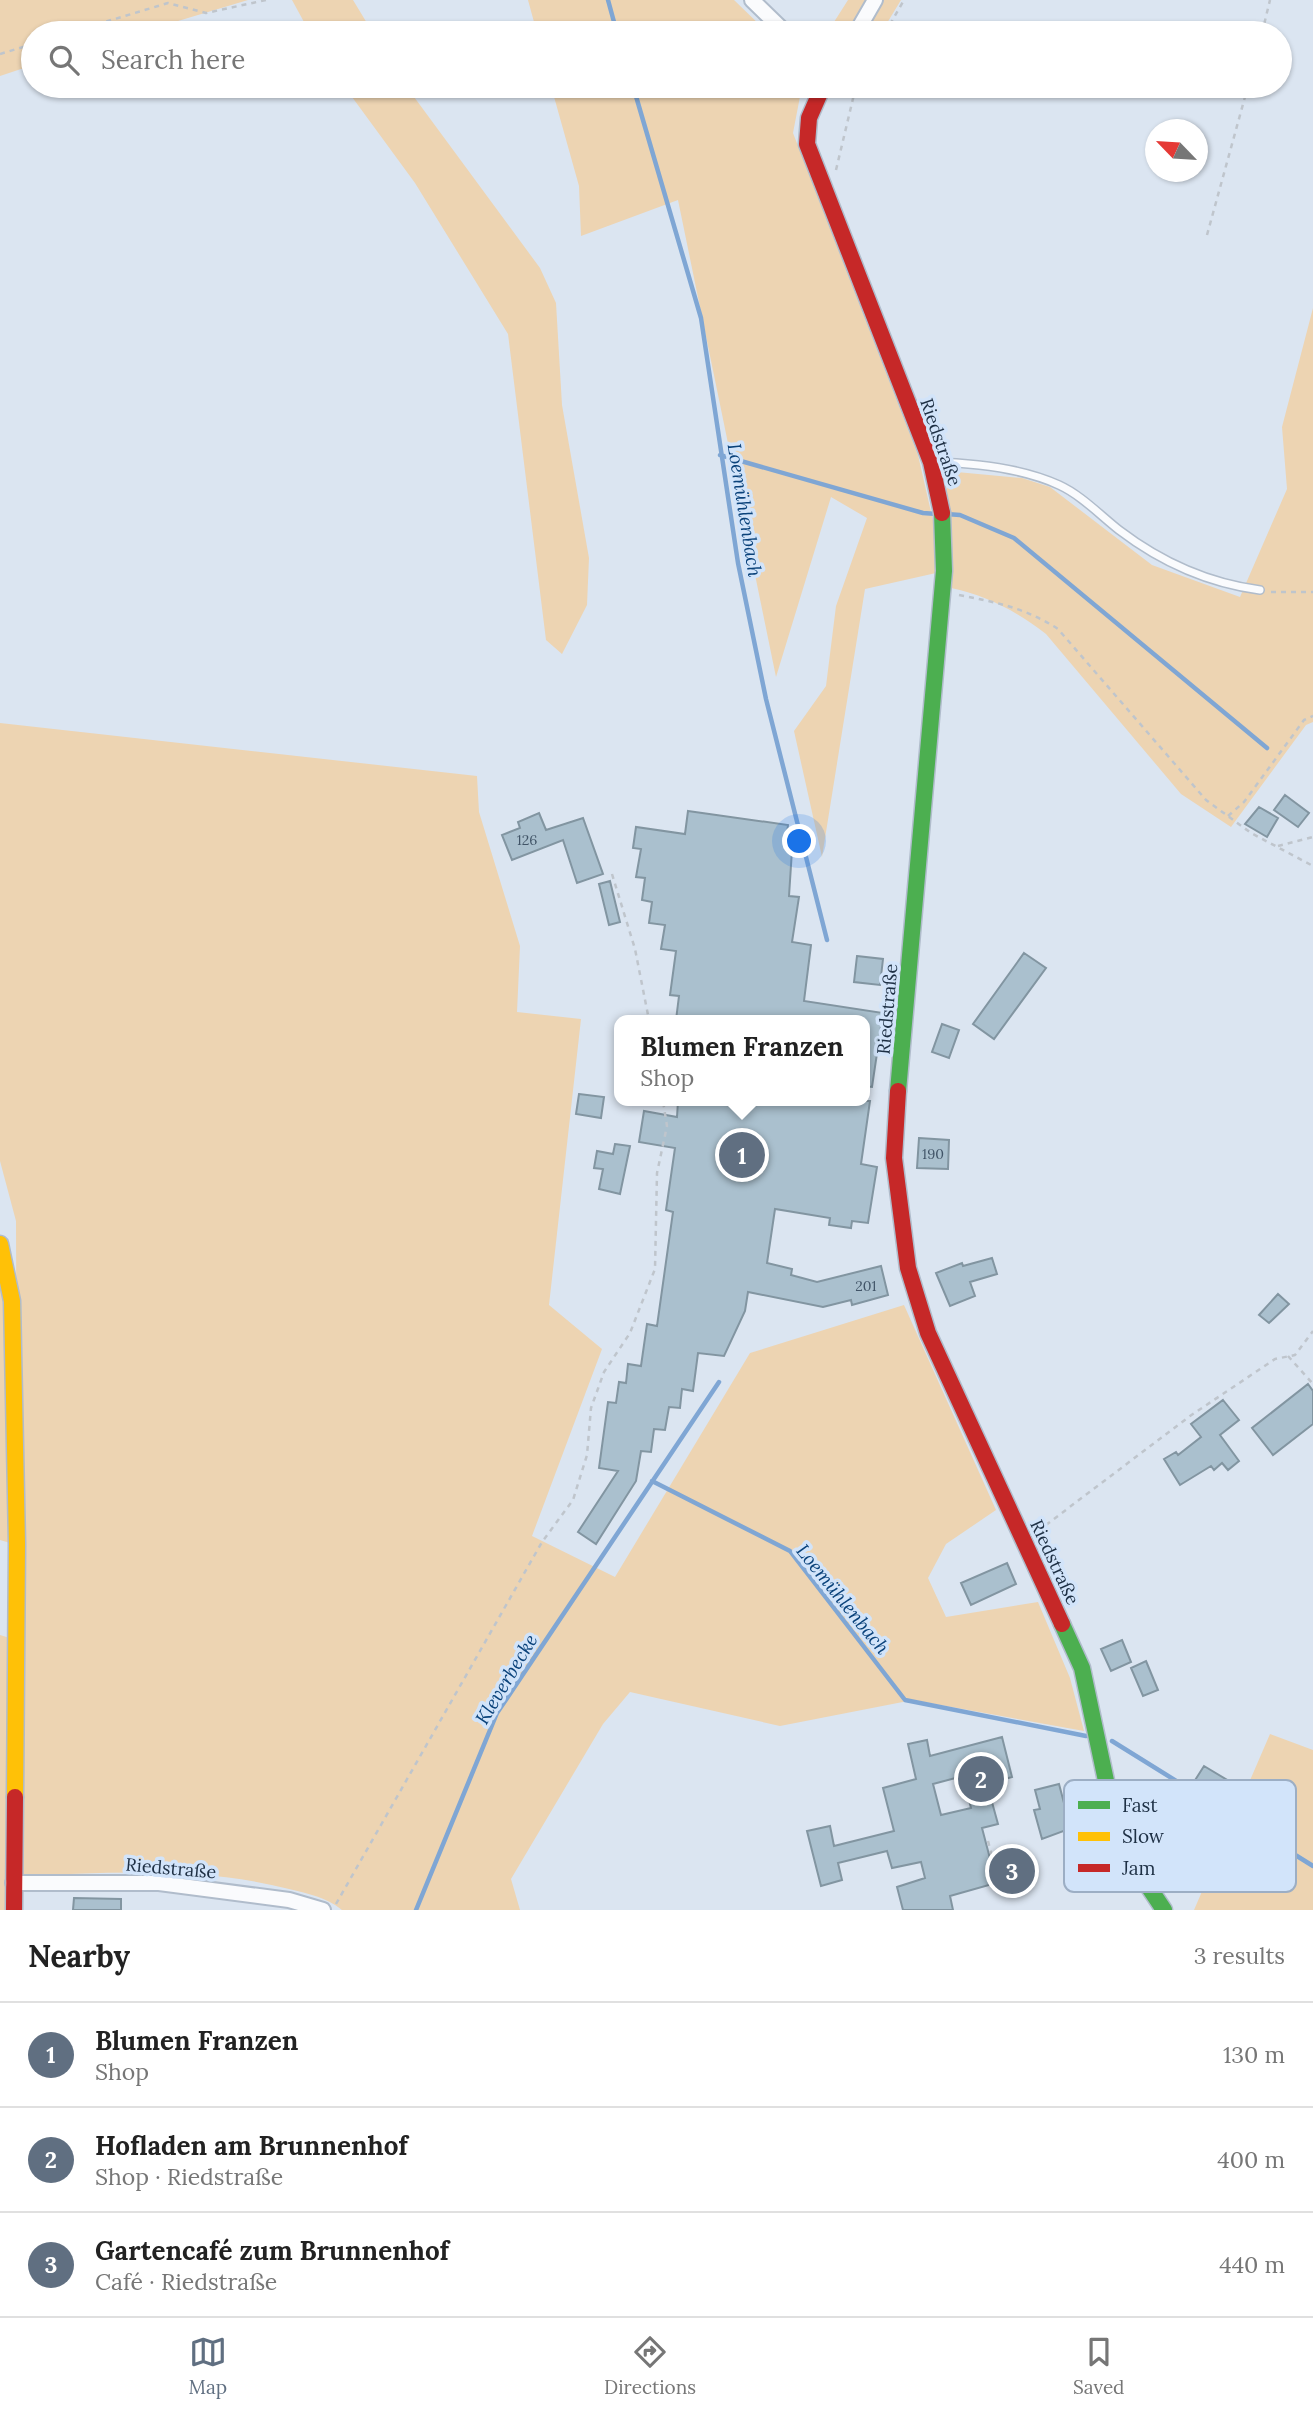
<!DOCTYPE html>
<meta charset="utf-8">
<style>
body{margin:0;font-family:Lora,serif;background:#f6f6f6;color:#222}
.compass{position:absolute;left:1145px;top:119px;width:63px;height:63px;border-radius:50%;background:#fff;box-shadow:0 2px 5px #0004;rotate:295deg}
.you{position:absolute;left:800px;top:842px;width:24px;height:24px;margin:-18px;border:5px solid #fff;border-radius:50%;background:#1a73e8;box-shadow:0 0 0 10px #1a73e833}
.badge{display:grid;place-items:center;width:46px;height:46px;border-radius:50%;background:#606f81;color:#fff;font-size:23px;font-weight:700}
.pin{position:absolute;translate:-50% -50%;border:4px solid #fff;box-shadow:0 2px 7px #0006}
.popup{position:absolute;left:614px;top:1015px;width:256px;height:91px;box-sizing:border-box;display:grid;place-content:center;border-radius:14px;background:#fff;filter:drop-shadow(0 2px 5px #0005);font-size:23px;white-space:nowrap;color:#767676}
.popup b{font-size:26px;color:#222}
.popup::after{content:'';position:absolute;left:50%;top:100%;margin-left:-14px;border:14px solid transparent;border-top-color:#fff}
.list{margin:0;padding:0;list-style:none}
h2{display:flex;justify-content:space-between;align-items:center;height:91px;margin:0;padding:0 28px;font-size:30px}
h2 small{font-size:23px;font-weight:400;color:#767676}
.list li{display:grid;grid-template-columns:46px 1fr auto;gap:21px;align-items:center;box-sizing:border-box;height:105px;padding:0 28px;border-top:2px solid #e0e0e0}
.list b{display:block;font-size:26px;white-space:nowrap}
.list p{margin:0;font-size:23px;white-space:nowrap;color:#767676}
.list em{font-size:23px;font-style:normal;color:#767676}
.icon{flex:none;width:38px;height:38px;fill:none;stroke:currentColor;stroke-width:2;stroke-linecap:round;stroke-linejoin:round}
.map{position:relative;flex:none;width:1313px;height:1910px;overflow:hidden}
.search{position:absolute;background:#fff;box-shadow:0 2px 5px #0004;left:21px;right:21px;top:21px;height:77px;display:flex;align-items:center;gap:18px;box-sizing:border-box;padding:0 24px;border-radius:38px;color:#767676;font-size:26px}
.sheet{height:406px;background:#fff}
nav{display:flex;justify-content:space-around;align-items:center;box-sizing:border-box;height:98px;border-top:2px solid #e0e0e0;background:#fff;font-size:19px;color:#767676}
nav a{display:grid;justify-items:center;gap:4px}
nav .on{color:#606f81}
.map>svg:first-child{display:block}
.green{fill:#edd4b2}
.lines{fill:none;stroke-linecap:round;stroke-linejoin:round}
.stream{stroke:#7fa6d4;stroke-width:4.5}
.building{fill:#aac0ce;stroke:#8295a1;stroke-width:2;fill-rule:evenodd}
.lane-casing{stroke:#b0bccb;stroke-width:10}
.street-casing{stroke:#b0bccb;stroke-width:18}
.fast-casing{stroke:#b0bccb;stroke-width:19}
.slow-casing{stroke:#b0bccb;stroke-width:19}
.jam-casing{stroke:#b0bccb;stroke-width:19}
.path{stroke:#bfc5cc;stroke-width:2.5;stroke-dasharray:5 5;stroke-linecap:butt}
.lane{stroke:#fafbfd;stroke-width:7}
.street{stroke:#fafbfd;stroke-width:14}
.fast{stroke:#4caf50;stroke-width:16}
.slow{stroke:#ffc107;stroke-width:16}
.jam{stroke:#c62828;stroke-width:16}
.labels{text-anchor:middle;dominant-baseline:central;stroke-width:7;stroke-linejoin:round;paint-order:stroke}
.number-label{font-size:14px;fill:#415467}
.street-label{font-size:18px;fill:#1e3045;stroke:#d2e4fa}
.water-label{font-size:19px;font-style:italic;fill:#0a427a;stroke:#d2e4fa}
.key{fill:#d2e4fa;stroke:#9caec4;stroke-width:2}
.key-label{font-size:19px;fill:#1e3045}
</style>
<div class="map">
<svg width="1313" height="1910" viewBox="0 0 1313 1910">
<rect width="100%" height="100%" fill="#dbe5f1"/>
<!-- green -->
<path class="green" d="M 0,0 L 248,0 L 138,33 L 33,33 L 33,65 L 0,76 Z
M 292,0 L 353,0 L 373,33 L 310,33 Z
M 528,0 L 734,0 L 768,33 L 537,33 Z
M 848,0 L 901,0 L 881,33 L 827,33 Z
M 344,86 L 406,86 L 540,268 L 556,303 L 562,405 L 589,558 L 587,605 L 562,654 L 546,640 L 508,334 L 415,183 Z
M 551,86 L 802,86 L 793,133 L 918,455 L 934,525 L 936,573 L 865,589 L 822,857 L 794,731 L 826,686 L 836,606 L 867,518 L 831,497 L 776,677 L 678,200 L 581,236 L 579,186 Z
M 1313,308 L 1313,722 L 1306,725 L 1231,827 L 1181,794 L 1046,634 C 1018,612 986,595 951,588 L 946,471 L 1022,478 L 1050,487 L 1152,565 L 1240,597 L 1287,489 L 1282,427 Z
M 0,723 L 477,776 L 479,812 L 520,946 L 517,1012 L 581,1019 L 549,1305 L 602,1349 L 532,1536 L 615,1577 L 750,1353 L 904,1305 L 996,1510 L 946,1544 L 928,1578 L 946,1617 L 1038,1602 L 1070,1678 L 1084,1731 L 913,1700 L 780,1726 L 630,1692 L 603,1724 L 511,1879 L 520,1910 L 342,1910 C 326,1897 309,1894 289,1889 C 200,1866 109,1873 18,1876 L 17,1545 L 0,1540 L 0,1290 L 11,1292 L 17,1522 L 16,1221 L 0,1161 Z
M 0,1635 L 16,1640 L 14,1910 L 0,1910 Z
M 1270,1734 L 1313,1750 L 1313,1910 L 1194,1910 Z"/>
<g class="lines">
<!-- stream -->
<path class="stream" d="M 608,0 L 617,33
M 633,86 L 701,318 L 738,563 L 766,699 L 827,940
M 720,455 L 923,513 L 937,514
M 946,514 L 960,515 L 1014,538 L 1267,748
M 652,1481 L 790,1551 L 905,1700 L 1086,1736
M 1112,1741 L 1313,1866
M 416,1910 L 497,1713 L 719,1382"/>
</g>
<!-- building -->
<path class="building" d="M 1285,795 L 1309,813 L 1298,827 L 1274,810 Z
M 1259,807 L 1278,818 L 1267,837 L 1245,824 Z
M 688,811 L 788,825 L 785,849 L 792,850 L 789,896 L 799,897 L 792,942 L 811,945 L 804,1001 L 883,1013 L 872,1087 L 864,1086 L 864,1020 L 676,1020 L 679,996 L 670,995 L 676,951 L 661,949 L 665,925 L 649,923 L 652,902 L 642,900 L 645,878 L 636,877 L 641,849 L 633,848 L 636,827 L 685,834 Z
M 539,813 L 546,830 L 583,818 L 603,874 L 577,883 L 563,840 L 512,860 L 502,835 L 520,828 L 518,822 Z
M 610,881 L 620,922 L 609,925 L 599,884 Z
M 1024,953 L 1046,968 L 994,1039 L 973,1024 Z
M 857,956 L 883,959 L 880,985 L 854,982 Z
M 942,1024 L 959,1030 L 949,1058 L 932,1052 Z
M 579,1094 L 604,1097 L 601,1118 L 576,1114 Z
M 678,1101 L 870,1101 L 861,1164 L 877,1167 L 868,1223 L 852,1221 L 851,1228 L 829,1225 L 830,1218 L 775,1209 L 767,1263 L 792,1269 L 791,1275 L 817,1282 L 881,1266 L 888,1295 L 852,1305 L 851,1300 L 823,1307 L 748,1292 L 745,1311 L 724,1356 L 698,1353 L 693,1391 L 682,1389 L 680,1408 L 669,1407 L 665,1430 L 654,1429 L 651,1452 L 641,1451 L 636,1481 L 596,1544 L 578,1532 L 618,1471 L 599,1468 L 608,1402 L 616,1403 L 619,1382 L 626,1383 L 628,1364 L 641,1366 L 647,1324 L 657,1326 L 673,1212 L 666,1210 L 675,1148 L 639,1142 L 644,1111 L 677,1117 Z
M 919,1138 L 949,1140 L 948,1169 L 917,1168 Z
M 615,1144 L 630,1146 L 620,1194 L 599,1189 L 603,1169 L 594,1168 L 597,1151 L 613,1154 Z
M 992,1258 L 997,1274 L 970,1282 L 975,1296 L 950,1306 L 936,1273 L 962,1263 L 963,1266 Z
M 1278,1294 L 1289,1304 L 1269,1323 L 1259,1315 Z
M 1308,1384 L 1313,1391 L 1313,1424 L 1273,1455 L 1252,1428 Z
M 1223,1400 L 1239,1420 L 1220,1435 L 1239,1461 L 1228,1470 L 1222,1463 L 1214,1470 L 1211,1466 L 1180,1485 L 1164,1459 L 1176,1452 L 1178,1455 L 1201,1437 L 1191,1424 Z
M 1007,1563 L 1016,1584 L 971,1605 L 961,1583 Z
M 1122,1640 L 1131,1662 L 1111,1671 L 1101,1649 Z
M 1146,1661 L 1158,1690 L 1143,1696 L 1131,1668 Z
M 1002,1737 L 1012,1777 L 987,1784 L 998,1824 L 982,1828 L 993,1870 L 1028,1862 L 1031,1873 L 950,1896 L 953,1910 L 903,1910 L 897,1887 L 925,1878 L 921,1862 L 892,1868 L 887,1851 L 838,1863 L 842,1880 L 821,1886 L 807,1831 L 830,1826 L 834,1846 L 894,1831 L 883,1788 L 916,1779 L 908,1744 L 927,1740 L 930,1756 ZM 963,1776 L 971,1808 L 941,1815 L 933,1784 Z
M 1204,1766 L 1229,1781 L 1217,1800 L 1192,1785 Z
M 1059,1784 L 1064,1803 L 1073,1801 L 1080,1825 L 1042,1839 L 1034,1810 L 1040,1809 L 1035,1790 Z
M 74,1898 L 121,1899 L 121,1910 L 73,1910 Z"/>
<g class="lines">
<!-- lane casing -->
<g class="lane-casing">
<path id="lane" d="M 933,462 C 973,463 1022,468 1059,485 C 1081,495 1100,515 1119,530 C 1161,562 1207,583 1260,590"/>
</g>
<!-- street casing -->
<g class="street-casing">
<path id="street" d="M 752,0 L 786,33
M 856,33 L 875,0
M 13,1883 L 159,1883 L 289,1900 L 323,1910"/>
</g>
<!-- fast casing -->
<g class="fast-casing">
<path id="fast" d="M 898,1091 L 944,571 L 942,513
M 1062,1624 L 1082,1668 L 1115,1823 L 1136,1868 L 1164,1910"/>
</g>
<!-- slow casing -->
<g class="slow-casing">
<path id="slow" d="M 0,1244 L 12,1301 L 17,1544 L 15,1797"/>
</g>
<!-- jam casing -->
<g class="jam-casing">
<path id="jam" d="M 823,86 L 809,118 L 807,144 L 931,462 L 942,513
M 898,1091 L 894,1158 L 908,1268 L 928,1333 L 1062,1624
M 14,1910 L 15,1797"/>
</g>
<!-- path -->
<path class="path" d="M 68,33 L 168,3 L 206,13 L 266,0
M 885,33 L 904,0
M 1262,33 L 1270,0
M 0,54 L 33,44
M 836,170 L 856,86
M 1207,235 L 1248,86
M 1271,592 L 1313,592
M 959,595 C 995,602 1026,608 1058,629 L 1206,800 L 1251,833 L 1313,866
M 1228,816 L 1244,802 L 1304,720 L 1313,716
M 1278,846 L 1313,837
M 612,874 L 635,949 L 649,1020
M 1288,1356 L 1313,1384
M 1038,1531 L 1190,1416 L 1275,1359 L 1295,1355 L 1313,1331
M 988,1841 L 1003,1898
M 336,1904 L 542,1542 L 573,1500 L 587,1455 L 591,1408 L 604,1372 L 630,1333 L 655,1269 L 657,1173 L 667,1126 L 663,1101"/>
<!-- lane -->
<use href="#lane" class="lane"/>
<!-- street -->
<use href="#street" class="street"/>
<!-- fast -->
<use href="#fast" class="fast"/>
<!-- slow -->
<use href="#slow" class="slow"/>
<!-- jam -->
<use href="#jam" class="jam"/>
</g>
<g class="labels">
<!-- number labels -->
<g class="number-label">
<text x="527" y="840">126</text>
<text x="933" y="1154">190</text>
<text x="866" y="1286">201</text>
</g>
<!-- street labels -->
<g class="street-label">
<text transform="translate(941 442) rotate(71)">Riedstraße</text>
<text transform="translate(887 1009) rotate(-85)">Riedstraße</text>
<text transform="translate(1055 1562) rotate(65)">Riedstraße</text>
<text transform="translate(171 1868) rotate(5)">Riedstraße</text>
</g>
<!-- water labels -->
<g class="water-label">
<text transform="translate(745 510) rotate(81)">Loemühlenbach</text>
<text transform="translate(843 1599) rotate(51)">Loemühlenbach</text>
<text transform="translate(506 1679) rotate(-59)">Kleverbecke</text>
</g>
</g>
<!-- legend -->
<rect x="1064" y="1780" width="232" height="112" rx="10" class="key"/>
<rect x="1078" y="1801" width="32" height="8" fill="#4caf50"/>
<rect x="1078" y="1832" width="32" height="9" fill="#ffc107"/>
<rect x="1078" y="1864" width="32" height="8" fill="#c62828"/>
<g class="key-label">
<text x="1122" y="1812">Fast</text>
<text x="1122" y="1843">Slow</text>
<text x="1122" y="1875">Jam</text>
</g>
</svg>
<svg class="compass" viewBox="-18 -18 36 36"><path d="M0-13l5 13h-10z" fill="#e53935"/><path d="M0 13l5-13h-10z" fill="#767676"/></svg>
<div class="you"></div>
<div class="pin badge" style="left:742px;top:1155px">1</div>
<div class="popup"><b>Blumen Franzen</b>Shop</div>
<div class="pin badge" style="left:981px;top:1779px">2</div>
<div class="pin badge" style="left:1012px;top:1871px">3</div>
<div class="search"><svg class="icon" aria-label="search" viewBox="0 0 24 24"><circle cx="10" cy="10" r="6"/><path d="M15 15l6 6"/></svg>Search here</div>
</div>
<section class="sheet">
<h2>Nearby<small>3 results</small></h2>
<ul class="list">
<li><span class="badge">1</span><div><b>Blumen Franzen</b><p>Shop</p></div><em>130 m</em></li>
<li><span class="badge">2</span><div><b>Hofladen am Brunnenhof</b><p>Shop · Riedstraße</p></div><em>400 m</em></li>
<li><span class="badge">3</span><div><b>Gartencafé zum Brunnenhof</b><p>Café · Riedstraße</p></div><em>440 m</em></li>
</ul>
</section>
<nav>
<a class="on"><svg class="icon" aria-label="map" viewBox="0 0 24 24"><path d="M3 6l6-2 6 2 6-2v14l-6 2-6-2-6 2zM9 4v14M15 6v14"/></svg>Map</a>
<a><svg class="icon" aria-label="directions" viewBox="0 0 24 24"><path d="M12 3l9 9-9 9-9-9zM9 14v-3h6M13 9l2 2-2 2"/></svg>Directions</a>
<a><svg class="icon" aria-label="saved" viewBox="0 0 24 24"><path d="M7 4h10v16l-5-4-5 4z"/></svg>Saved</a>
</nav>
